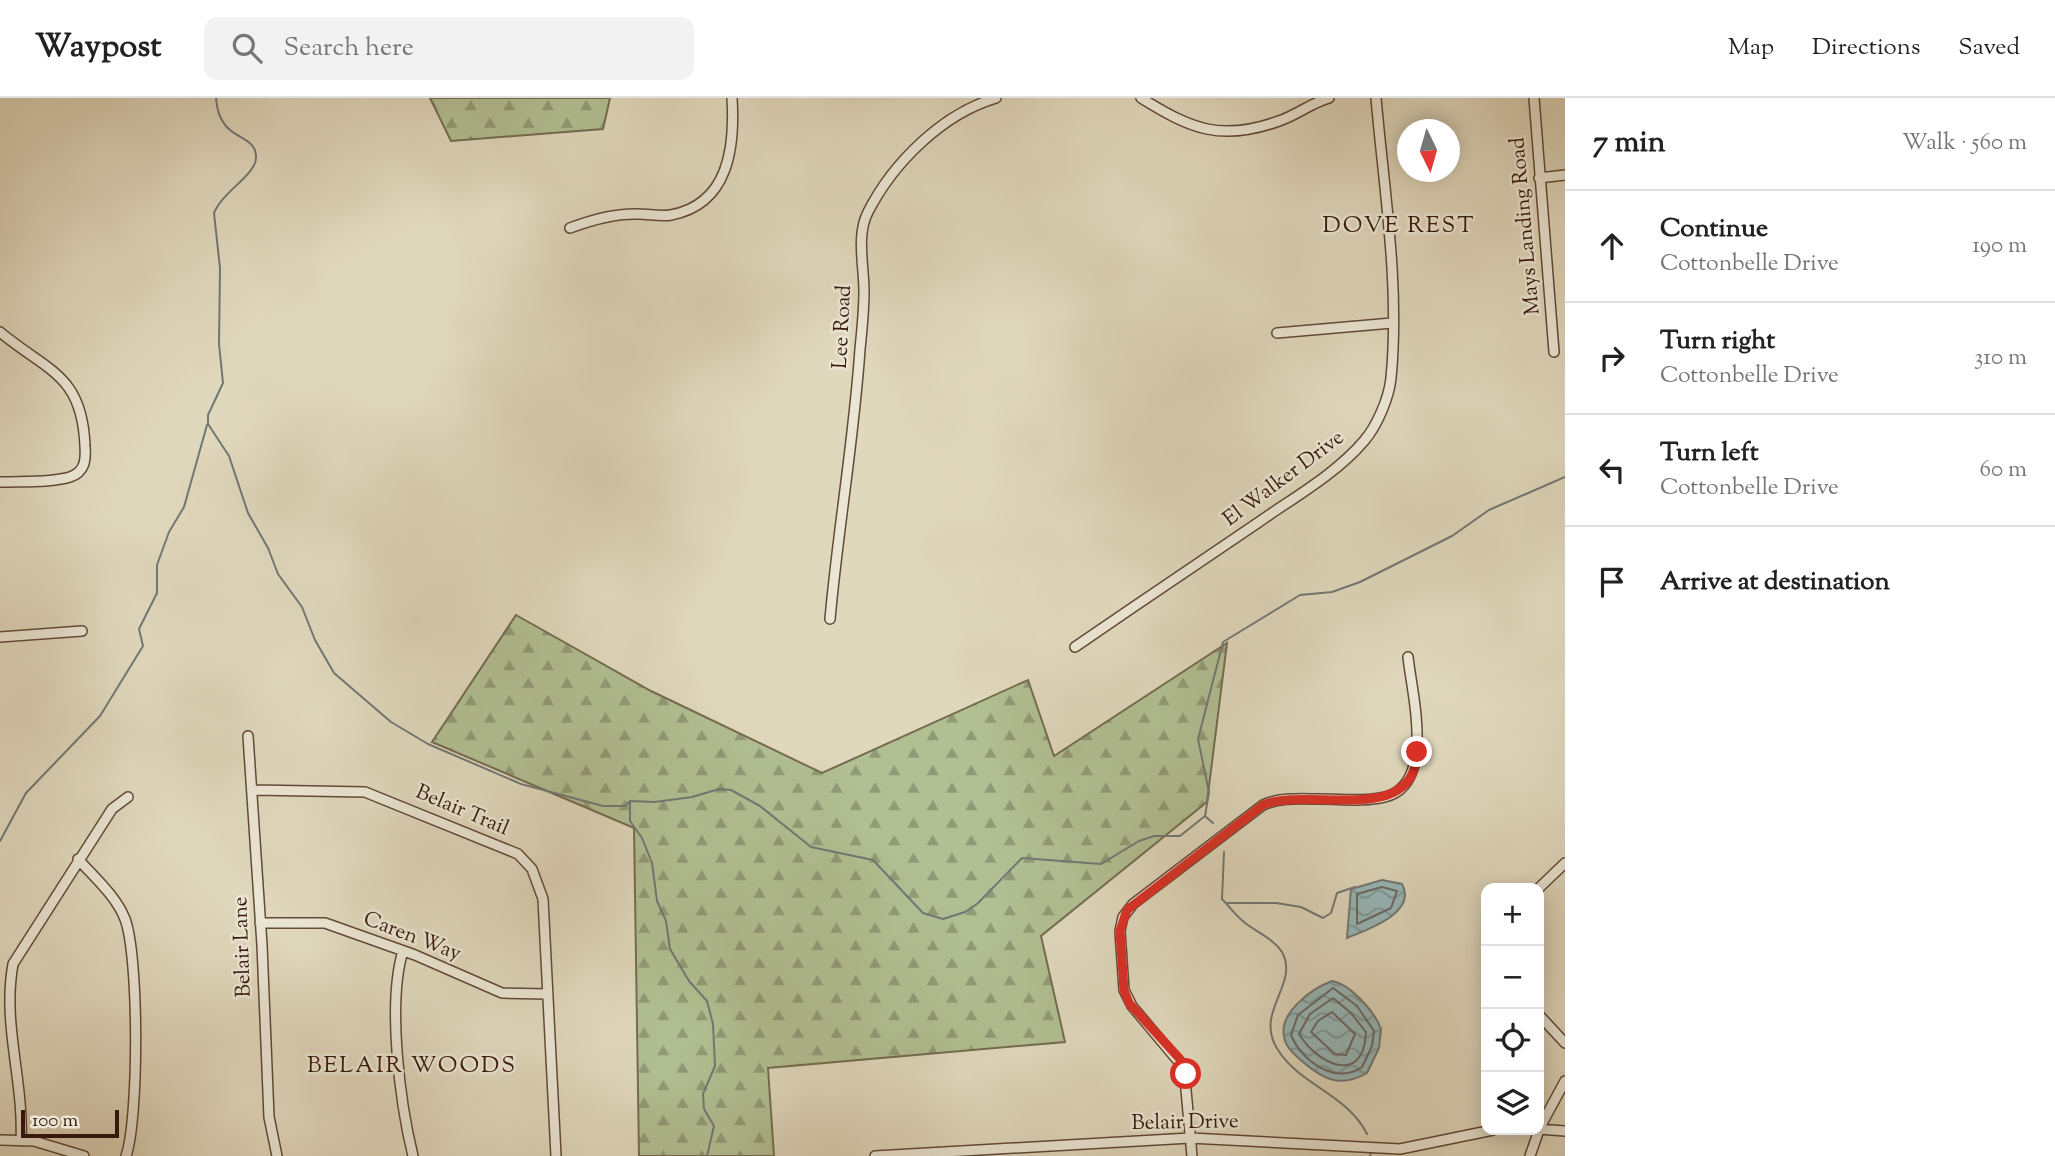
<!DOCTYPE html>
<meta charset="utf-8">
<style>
body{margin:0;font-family:"Sorts Mill Goudy",serif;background:#f2f2f2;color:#222}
.controls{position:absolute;right:21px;bottom:21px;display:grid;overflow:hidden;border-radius:14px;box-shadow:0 4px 18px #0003}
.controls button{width:63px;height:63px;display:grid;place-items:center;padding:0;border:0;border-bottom:2px solid #e0e0e0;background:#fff;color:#222;font:35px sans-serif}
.compass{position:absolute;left:1397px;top:21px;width:63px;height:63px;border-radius:50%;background:#fff;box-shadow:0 4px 18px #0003;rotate:175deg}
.scale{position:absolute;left:21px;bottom:18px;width:98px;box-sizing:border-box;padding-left:7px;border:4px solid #38190c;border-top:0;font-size:19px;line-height:24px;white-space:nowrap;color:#38190c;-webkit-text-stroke:5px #ebe6d4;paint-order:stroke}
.stop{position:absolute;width:21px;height:21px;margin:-16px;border:5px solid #d93025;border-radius:50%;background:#fff}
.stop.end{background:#d93025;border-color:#fff;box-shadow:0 2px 7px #0008}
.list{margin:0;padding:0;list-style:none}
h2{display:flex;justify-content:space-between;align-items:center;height:91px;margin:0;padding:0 28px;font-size:30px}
h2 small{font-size:23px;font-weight:400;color:#767676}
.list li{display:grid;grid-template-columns:46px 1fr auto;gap:21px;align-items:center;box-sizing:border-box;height:112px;padding:0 28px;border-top:2px solid #e0e0e0}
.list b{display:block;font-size:26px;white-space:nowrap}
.list p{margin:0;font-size:23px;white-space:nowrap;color:#767676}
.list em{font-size:23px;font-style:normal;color:#767676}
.icon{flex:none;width:38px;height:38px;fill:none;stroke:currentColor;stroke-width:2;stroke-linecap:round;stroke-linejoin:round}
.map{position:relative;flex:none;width:1565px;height:1058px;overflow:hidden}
header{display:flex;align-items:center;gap:42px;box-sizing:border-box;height:98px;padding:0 35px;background:#fff;border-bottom:2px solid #e0e0e0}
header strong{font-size:33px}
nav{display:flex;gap:38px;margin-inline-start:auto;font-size:24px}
.search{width:490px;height:63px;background:#f2f2f2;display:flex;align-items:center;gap:18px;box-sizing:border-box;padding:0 24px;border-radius:14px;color:#767676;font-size:26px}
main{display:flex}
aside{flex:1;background:#fff}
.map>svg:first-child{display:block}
.forest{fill:url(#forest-firs);stroke:#746c4f;stroke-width:2}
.water{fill:url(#water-waves);stroke:#717874;stroke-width:2}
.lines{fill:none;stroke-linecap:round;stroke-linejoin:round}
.shore{stroke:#686863;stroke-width:2}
.stream{stroke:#717874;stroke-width:2}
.minor-casing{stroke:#624938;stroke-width:12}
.minor{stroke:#ebe6d4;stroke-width:9}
.route{stroke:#d93025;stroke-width:9}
.labels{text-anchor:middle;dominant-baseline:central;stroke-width:5;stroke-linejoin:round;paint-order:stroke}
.street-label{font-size:21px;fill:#38190c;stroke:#ebe6d4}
.neighbourhood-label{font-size:23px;letter-spacing:2px;fill:#38190c;stroke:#ebe6d4}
</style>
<header>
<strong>Waypost</strong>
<div class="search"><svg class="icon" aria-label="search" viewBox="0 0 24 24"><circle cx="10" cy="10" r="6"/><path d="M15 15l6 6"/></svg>Search here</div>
<nav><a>Map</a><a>Directions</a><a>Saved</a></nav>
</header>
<main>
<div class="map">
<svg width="1565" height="1058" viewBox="0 0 1565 1058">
<defs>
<pattern id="forest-firs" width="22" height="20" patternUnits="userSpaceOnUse" patternTransform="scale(1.75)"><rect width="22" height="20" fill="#b1bf92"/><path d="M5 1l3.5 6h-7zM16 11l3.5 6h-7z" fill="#919a76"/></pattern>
<pattern id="water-waves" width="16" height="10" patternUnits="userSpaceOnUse" patternTransform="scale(1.75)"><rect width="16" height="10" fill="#97b8ba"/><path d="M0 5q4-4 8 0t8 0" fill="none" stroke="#7c9596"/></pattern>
</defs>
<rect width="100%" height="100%" fill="#e0d8bd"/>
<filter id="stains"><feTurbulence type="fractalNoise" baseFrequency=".00286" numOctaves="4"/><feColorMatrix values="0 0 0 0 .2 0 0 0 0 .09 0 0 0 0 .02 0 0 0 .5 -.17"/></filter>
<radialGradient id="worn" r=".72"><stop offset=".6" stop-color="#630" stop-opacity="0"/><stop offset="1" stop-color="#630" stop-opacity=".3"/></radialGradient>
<!-- forest -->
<path class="forest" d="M 430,0 L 610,0 L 603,31 L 451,43 Z
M 516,517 L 651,593 L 822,675 L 1028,582 L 1054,658 L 1227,545 L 1207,704 L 1041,838 L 1065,944 L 768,970 L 774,1058 L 639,1058 L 634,730 L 432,644 Z"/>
<!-- water -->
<path class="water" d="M 1382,782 L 1402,786 C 1418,815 1366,832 1347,840 L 1351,791 Z
M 1332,883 C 1350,886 1375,914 1381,931 L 1379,950 L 1367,975 C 1341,990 1324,982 1303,964 C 1295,957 1285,949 1284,938 C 1279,914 1313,890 1332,883 Z"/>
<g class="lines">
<!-- shore -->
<path class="shore" d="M 1382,789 L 1397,793 L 1391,810 L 1357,826 L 1357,796 Z
M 1333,890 L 1357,908 L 1374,933 L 1372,948 L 1362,969 C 1336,987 1302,964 1291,937 L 1298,917 Z
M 1333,900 L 1351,915 L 1366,934 C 1364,988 1318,967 1299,936 L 1310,916 Z
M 1332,914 L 1355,936 L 1346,957 L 1335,956 L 1311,934 L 1318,923 Z"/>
<!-- stream -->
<path class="stream" d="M 216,0 C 219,46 256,33 256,59 C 257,76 223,93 214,115 L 220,170 L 219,246 L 223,285 L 208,317 L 208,326 L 229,358 L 248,415 L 268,450 L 278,476 L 302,509 L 315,542 L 334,575 L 391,624 L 428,646 L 521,686 L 603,708 L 625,708 L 630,703 L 655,704 L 692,699 L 719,691 L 731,692 L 760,708 L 811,749 L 873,762 L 923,815 L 943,821 L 965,814 L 977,806 L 1022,760 L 1101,766 L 1139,743 L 1154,738 L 1180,738 L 1205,718 L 1209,694 L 1198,641 L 1223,544 L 1300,497 L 1332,494 L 1360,484 L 1452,438 L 1489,412 L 1565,379
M 630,704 L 630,723 L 642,740 L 652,765 L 657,803 L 666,823 L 670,851 L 689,883 L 707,903 L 713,926 L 715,968 L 703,996 L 704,1011 L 714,1028 L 707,1058
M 1206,719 L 1213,725
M 0,743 L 26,695 L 100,618 L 143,548 L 139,531 L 157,495 L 157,467 L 169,434 L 184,409 L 207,327
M 1224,754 L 1222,801 C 1230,809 1235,817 1244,824 C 1256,834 1274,841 1282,854 C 1300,887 1253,914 1278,952 C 1301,988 1347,996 1367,1036
M 1227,805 L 1276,805 L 1301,809 L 1323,820 L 1331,815 L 1337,795 L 1355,789
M 1370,1058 L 1371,1055"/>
<!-- minor casing -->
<g class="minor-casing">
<path id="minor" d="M 1141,0 C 1191,31 1221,44 1279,23 C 1297,17 1311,5 1329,0
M 1534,0 L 1554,254
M 1539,80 L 1565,77
M 570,130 C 591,122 616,115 639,116 C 649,116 661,119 671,117 C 729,106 735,49 732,0
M 0,234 C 48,274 82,276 85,348 C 86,362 85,374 70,379 C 50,385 22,383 0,384
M 1277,235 L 1392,225
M 830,521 C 838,431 854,341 860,251 C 862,232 864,212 864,193 C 864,168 856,137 868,114 C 893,65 942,16 996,0
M 0,539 L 82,533
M 1075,549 C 1136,507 1197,466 1259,424 C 1293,400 1336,376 1364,343 C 1377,328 1389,300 1391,280 C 1400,188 1384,92 1376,0
M 248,638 L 262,847 L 269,1019 L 277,1058
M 252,692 L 365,694 L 518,756 L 532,771 L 543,801 L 556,1058
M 78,761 C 94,779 116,798 125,821 C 139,858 139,1020 126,1058
M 1539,790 L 1565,765
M 260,825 L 325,825 L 415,857 L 502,895 L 548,896
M 403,853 C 387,905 400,1005 413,1058
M 1539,917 L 1565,945
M 1539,1031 L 1565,983
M 1539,1031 L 1565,1033
M 0,1042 L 34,1043 L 84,1058
M 21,1043 C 24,983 2,926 13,866 L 112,711 L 128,699
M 875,1058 L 1190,1040 L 1400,1051 L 1493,1032
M 1192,1058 L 1184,970 L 1132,908 L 1124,892 L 1120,833 L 1123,819 L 1133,806 L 1263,707 C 1280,699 1302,701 1321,701 C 1341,701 1365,704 1385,699 C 1436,686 1412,597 1408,559
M 1530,1058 L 1539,1032"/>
</g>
<!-- minor -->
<use href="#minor" class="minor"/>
</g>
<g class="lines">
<!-- route -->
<path class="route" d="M 1186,976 L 1180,961 L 1129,905 L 1124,892 L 1120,833 L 1127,812 L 1263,707 C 1308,688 1415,730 1417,654"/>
</g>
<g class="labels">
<!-- street labels -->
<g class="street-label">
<text transform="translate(1526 128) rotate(-95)">Mays Landing Road</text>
<text transform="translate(843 229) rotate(-87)">Lee Road</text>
<text transform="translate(1284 381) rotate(-37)">El Walker Drive</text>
<text transform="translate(462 713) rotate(23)">Belair Trail</text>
<text transform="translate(412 839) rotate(21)">Caren Way</text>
<text transform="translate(243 849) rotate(-92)">Belair Lane</text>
<text transform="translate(1185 1025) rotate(-1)">Belair Drive</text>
</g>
<!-- neighbourhood labels -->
<g class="neighbourhood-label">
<text x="1399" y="128">DOVE REST</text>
<text x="412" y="968">BELAIR WOODS</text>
</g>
</g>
<rect width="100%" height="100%" filter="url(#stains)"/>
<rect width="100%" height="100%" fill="url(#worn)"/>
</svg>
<div class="controls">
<button>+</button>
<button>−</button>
<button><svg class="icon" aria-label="locate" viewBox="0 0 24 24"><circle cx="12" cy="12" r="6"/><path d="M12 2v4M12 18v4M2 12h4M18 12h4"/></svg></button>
<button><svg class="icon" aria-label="layers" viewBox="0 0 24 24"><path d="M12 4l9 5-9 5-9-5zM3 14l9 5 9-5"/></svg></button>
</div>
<svg class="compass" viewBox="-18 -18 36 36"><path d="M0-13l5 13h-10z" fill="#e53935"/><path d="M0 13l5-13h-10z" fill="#767676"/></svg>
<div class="scale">100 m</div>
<div class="stop" style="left:1186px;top:976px"></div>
<div class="stop end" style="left:1417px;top:654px"></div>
</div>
<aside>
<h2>7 min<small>Walk · 560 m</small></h2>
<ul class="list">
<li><svg class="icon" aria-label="ahead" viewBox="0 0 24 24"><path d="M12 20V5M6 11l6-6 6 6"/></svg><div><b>Continue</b><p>Cottonbelle Drive</p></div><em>190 m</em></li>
<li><svg class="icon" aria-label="right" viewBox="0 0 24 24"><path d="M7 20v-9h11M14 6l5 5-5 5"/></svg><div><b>Turn right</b><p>Cottonbelle Drive</p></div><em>310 m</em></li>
<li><svg class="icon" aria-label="left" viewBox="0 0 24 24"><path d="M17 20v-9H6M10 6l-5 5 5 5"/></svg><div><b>Turn left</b><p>Cottonbelle Drive</p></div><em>60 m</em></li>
<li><svg class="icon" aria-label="arrive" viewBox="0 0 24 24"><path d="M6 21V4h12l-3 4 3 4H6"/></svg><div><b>Arrive at destination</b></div></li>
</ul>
</aside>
</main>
